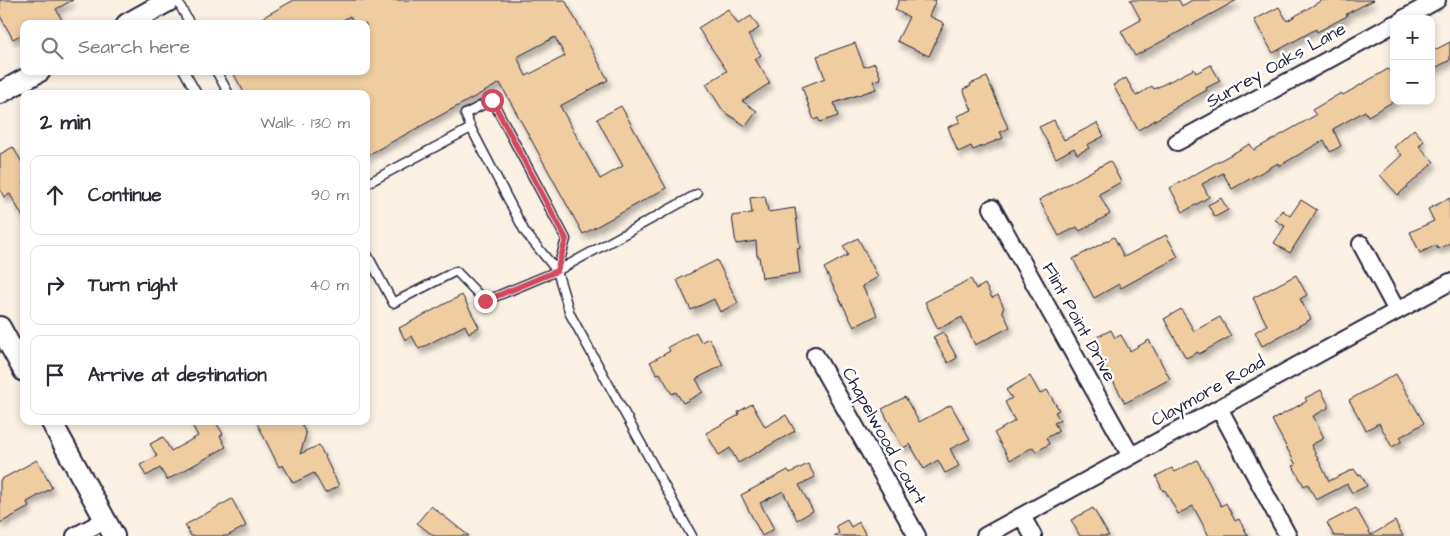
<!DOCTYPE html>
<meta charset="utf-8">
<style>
body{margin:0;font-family:"Architects Daughter",sans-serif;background:#f2f2f3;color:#2b2b33}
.controls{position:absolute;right:15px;top:15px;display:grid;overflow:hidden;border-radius:10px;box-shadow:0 2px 8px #0003}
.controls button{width:45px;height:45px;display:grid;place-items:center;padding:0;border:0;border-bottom:1px solid #e1e1e2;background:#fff;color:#2b2b33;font:25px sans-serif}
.stop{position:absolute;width:15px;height:15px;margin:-11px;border:4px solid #d1495b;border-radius:50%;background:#fff}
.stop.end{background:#d1495b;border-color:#fff;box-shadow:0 1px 5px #0008}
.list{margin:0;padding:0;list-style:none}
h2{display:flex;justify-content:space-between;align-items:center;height:65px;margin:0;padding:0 20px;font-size:21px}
h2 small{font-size:16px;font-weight:400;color:#7c7c81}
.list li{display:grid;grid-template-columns:32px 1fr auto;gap:15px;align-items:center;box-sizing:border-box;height:80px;margin:0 10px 10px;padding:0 10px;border:1px solid #e1e1e2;border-radius:10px}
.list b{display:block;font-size:19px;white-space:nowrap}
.list em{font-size:16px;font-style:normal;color:#7c7c81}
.icon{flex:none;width:28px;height:28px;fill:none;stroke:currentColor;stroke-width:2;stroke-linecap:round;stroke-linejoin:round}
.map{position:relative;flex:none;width:1450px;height:536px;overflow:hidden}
.search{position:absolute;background:#fff;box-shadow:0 2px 8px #0003;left:20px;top:20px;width:350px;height:55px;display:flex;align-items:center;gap:12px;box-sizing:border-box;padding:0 18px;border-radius:10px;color:#7c7c81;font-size:19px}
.panel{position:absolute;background:#fff;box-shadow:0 2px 8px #0003;left:20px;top:90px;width:350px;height:335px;border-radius:10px}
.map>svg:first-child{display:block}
.building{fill:#f0cda1;stroke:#22223b;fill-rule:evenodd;filter:url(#shadow)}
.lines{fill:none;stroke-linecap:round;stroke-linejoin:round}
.service-casing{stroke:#22223b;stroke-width:11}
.minor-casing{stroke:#22223b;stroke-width:20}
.tertiary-casing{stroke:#22223b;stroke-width:24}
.service{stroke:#fff;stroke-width:8}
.minor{stroke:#fff;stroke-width:16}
.tertiary{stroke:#fff;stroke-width:20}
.route{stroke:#d1495b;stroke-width:6}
.labels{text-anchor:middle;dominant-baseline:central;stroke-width:5;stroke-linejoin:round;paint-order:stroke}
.street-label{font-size:18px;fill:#22223b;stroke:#fff}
</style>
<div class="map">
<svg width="1450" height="536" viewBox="0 0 1450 536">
<defs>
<filter id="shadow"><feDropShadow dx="3" dy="5.5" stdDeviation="2.5" flood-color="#0004"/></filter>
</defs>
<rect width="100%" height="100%" fill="#faf0e3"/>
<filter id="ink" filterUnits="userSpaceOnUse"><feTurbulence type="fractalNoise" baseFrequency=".02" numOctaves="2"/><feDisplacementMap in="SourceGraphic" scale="10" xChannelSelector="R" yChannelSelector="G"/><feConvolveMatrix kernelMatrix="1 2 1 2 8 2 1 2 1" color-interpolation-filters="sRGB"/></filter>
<g filter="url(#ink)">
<!-- building -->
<path class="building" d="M 0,0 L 73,0 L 56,9 L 64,24 L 24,24 L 24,33 L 13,39 L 0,16 Z
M 294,0 L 565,0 L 608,80 L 560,106 L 600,179 L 623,166 L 597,119 L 621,106 L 666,188 L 583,234 L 500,83 L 366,156 L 366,94 L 245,94 L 232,71 L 366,71 L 366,24 L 354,24 L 350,16 L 336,24 L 251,24 ZM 555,37 L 565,56 L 526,76 L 517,57 Z
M 899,0 L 936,0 L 929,16 L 944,23 L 929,56 L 897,41 L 909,17 L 895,10 Z
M 1130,0 L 1179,0 L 1182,6 L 1192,0 L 1237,0 L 1135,56 L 1121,31 L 1141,20 Z
M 1322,0 L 1374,0 L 1346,14 L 1347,16 L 1317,32 L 1316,29 L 1273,53 L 1254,20 L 1279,7 L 1287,21 Z
M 728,9 L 738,24 L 751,16 L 759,28 L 748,35 L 761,55 L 755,59 L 770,83 L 742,101 L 757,111 L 746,126 L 724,112 L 706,84 L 727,71 L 698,28 Z
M 1450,42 L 1450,60 L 1431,70 L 1431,52 Z
M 855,43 L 864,67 L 875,63 L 881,79 L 873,81 L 876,89 L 834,103 L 838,116 L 820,122 L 818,118 L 814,120 L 802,87 L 825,78 L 817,56 Z
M 1211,65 L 1220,81 L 1206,88 L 1207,90 L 1176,107 L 1176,108 L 1138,130 L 1113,85 L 1126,78 L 1136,96 L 1152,86 L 1154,89 L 1194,69 L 1196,73 Z
M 1388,69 L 1394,79 L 1394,101 L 1368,116 L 1365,111 L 1333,129 L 1341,146 L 1330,152 L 1324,140 L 1279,166 L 1278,163 L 1232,189 L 1223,173 L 1202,184 L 1209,197 L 1183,212 L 1170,188 L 1250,144 L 1254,150 L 1316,115 L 1312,110 L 1341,93 L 1343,95 Z
M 987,77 L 1008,128 L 1000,132 L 1003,138 L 973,150 L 971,146 L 958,152 L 948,127 L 960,122 L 957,116 L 972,110 L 963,89 L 971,86 L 970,84 Z
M 1054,120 L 1064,140 L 1097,123 L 1104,136 L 1087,145 L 1089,148 L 1077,154 L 1074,148 L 1056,158 L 1039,127 Z
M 1414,129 L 1424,141 L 1419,146 L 1434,162 L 1398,195 L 1380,175 L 1402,155 L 1394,147 Z
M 13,147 L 24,166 L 24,219 L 10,194 L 4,197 L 0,189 L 0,154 Z
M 1110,161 L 1121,182 L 1099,194 L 1110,214 L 1080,231 L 1077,227 L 1059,236 L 1039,200 Z
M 765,196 L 768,212 L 795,208 L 800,248 L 797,249 L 800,273 L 762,278 L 759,256 L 757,256 L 756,241 L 736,244 L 732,216 L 752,213 L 750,198 Z
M 1221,198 L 1228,210 L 1215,217 L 1208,205 Z
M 1450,198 L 1450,243 L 1438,249 L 1436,245 L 1420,253 L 1410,232 L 1434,221 L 1428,209 Z
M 1301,200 L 1317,210 L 1290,253 L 1274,243 L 1285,226 L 1275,220 L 1282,210 L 1290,216 Z
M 1166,235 L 1178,257 L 1121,288 L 1119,284 L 1094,298 L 1073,259 L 1114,237 L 1124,257 Z
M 858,238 L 878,277 L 862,286 L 877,315 L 854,327 L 824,268 L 848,255 L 843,246 Z
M 717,260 L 738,303 L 720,312 L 714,299 L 691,310 L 677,280 Z
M 1296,275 L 1307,295 L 1300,299 L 1311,319 L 1262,346 L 1255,332 L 1267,325 L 1253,298 Z
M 971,279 L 976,289 L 985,284 L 992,298 L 998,295 L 1004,308 L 1002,310 L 1010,327 L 975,345 L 962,317 L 938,329 L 925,302 Z
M 462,295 L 479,327 L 469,333 L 465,325 L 419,349 L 412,336 L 405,340 L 399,328 Z
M 1181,309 L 1194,331 L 1220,317 L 1231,336 L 1199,354 L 1198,352 L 1186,358 L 1164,319 Z
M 1111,330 L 1115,338 L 1121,335 L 1130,351 L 1149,340 L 1170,379 L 1125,403 L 1091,340 Z
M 696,332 L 701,342 L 709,338 L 723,365 L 696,379 L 703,392 L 683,403 L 676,392 L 672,394 L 660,373 L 657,374 L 650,362 L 670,351 L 668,347 Z
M 943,332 L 957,358 L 948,363 L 933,337 Z
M 1396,374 L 1424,423 L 1400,437 L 1402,441 L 1392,447 L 1379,423 L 1366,430 L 1349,400 Z
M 1030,376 L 1040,394 L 1047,390 L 1059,410 L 1055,412 L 1060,420 L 1054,423 L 1059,431 L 1046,438 L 1049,444 L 1036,452 L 1033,447 L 1010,460 L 994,433 L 1015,421 L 1005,402 L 1012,398 L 1006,390 Z
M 1321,390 L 1328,404 L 1328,408 L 1313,416 L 1324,438 L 1311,445 L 1329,481 L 1354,469 L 1358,475 L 1361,474 L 1367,486 L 1352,493 L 1347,484 L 1316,500 L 1308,484 L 1304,486 L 1293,466 L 1296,465 L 1272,420 L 1307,401 L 1305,398 Z
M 905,397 L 919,422 L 951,405 L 970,439 L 950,449 L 959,466 L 945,473 L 938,460 L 924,469 L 910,444 L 903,448 L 882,409 Z
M 752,404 L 765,427 L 786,415 L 795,431 L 738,463 L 730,448 L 719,455 L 706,433 L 739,415 L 738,412 Z
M 190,421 L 215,421 L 223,434 L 220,436 L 226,447 L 167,480 L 160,468 L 146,476 L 140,465 L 157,456 L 150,444 L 163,437 L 171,451 L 198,436 Z
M 256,421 L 300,421 L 306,434 L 300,454 L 319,445 L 339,486 L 325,493 L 314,473 L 293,483 L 283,465 L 279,467 Z
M 37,460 L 52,488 L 27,502 L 29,507 L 0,523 L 0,480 Z
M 1197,460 L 1221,506 L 1226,503 L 1235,521 L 1239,519 L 1248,536 L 1209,536 L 1193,506 L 1178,514 L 1165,490 L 1163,491 L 1156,476 L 1172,468 L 1175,472 Z
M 808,464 L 815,477 L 799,485 L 813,511 L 797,520 L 783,491 L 760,503 L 774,529 L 762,536 L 741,495 L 788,470 L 790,473 Z
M 232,499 L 246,526 L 227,536 L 191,536 L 185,525 Z
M 431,506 L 469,536 L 434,536 L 417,523 Z
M 1093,508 L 1109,536 L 1080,536 L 1071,520 Z
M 1356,508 L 1371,535 L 1395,521 L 1403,536 L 1334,536 L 1327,523 Z
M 847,520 L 851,527 L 859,522 L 866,536 L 834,536 L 839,533 L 836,526 Z"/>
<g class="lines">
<!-- service casing -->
<g class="service-casing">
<path id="service" d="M 177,0 L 190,24
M 184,71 L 197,94
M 216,71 L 229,94
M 366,184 L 471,128
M 366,252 L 393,303 L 456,271 L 485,301 L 557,271 L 697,194
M 557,271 L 566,239 L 492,100 L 465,114 L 471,128 L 525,232 L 557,271 L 570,314 L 692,536"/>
</g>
<!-- minor casing -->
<g class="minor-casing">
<path id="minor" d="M 1403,19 L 1437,0
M 1177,142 L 1394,24
M 992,208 L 1131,456
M 1361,244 L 1397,311
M 815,355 L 917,536
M 1219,408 L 1288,536
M 1022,516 L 1033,536
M 75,536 L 105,520
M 985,536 L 1450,282"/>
</g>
<!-- tertiary casing -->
<g class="tertiary-casing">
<path id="tertiary" d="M 127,24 L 170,0
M 0,93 L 40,71
M 0,327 L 24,371
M 51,421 L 114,536"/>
</g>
<!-- service -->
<use href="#service" class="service"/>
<!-- minor -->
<use href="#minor" class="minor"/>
<!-- tertiary -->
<use href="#tertiary" class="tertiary"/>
</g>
</g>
<g class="lines" filter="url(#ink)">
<!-- route -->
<path class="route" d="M 485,301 L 557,271 L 566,239 L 492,100"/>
</g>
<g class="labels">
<!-- street labels -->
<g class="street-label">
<text transform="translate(1276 65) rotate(-29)">Surrey Oaks Lane</text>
<text transform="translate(1079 322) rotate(61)">Flint Point Drive</text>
<text transform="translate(1208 391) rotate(-29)">Claymore Road</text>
<text transform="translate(884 436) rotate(61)">Chapelwood Court</text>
</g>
</g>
</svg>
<div class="controls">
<button>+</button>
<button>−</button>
</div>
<div class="stop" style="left:492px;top:100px"></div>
<div class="stop end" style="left:485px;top:301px"></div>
<div class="search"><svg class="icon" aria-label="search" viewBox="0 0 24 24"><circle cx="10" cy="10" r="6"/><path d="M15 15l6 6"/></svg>Search here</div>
<section class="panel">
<h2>2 min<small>Walk · 130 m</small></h2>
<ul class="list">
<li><svg class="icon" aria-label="ahead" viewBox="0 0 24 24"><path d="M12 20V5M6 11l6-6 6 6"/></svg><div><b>Continue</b></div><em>90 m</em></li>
<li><svg class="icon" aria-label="right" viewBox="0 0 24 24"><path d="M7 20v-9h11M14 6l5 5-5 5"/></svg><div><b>Turn right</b></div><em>40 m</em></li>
<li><svg class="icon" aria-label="arrive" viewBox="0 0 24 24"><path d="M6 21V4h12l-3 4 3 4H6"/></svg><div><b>Arrive at destination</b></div></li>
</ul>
</section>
</div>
